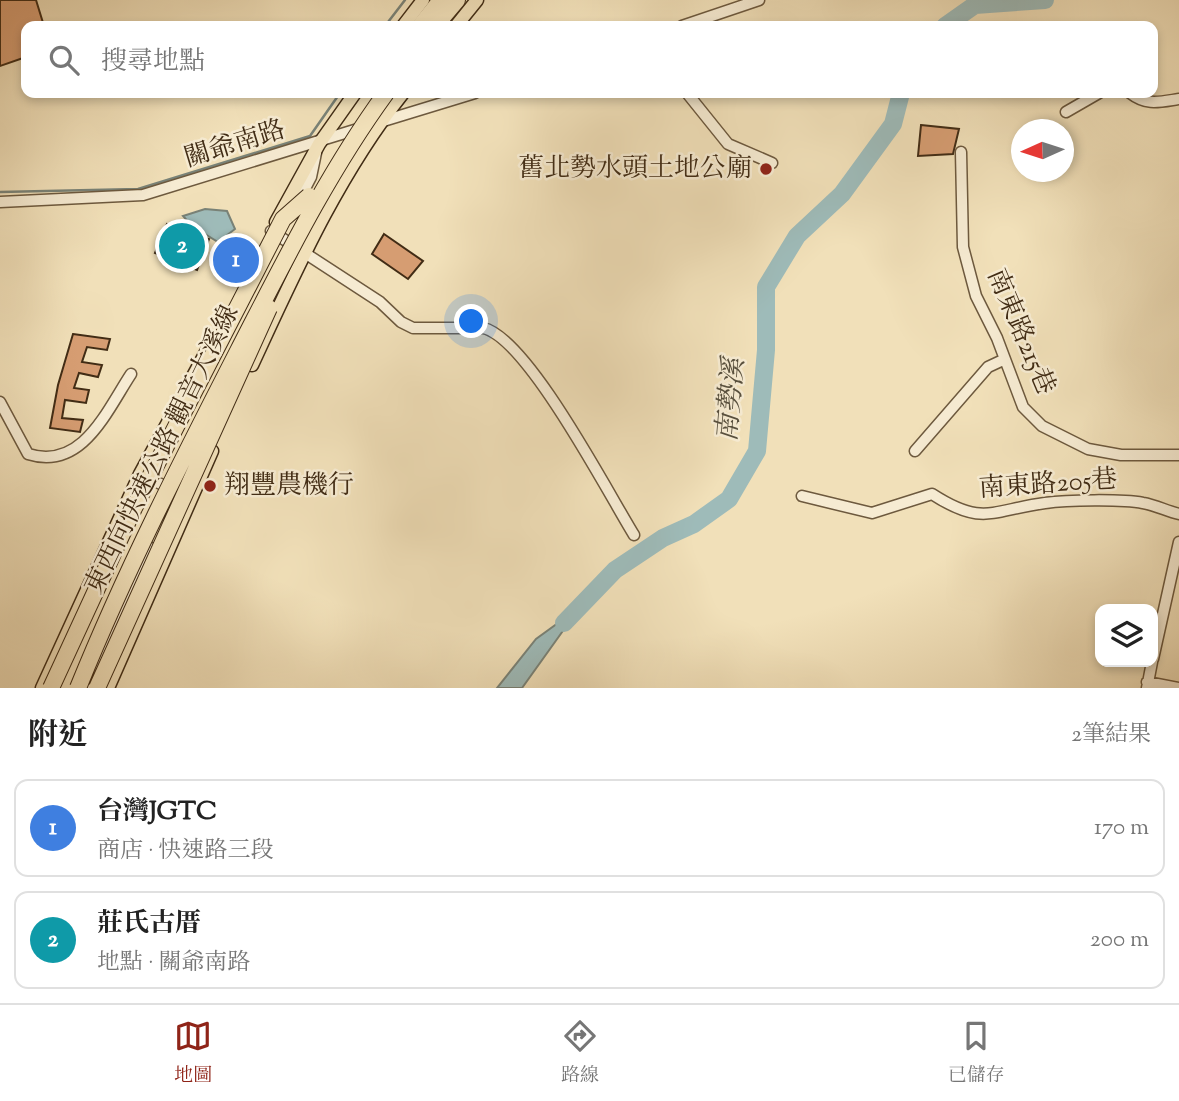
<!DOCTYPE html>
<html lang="zh-TW">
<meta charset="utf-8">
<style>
body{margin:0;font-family:"Sorts Mill Goudy","Noto Serif TC",serif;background:#f6f6f6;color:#222}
.controls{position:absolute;right:21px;bottom:21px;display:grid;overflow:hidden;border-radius:14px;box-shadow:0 4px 10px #0003}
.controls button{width:63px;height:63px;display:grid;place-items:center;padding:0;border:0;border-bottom:2px solid #e0e0e0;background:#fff;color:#222;font:35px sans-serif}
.compass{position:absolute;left:1011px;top:119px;width:63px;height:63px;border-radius:50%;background:#fff;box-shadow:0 4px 10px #0003;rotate:267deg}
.you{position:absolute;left:472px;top:322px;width:24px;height:24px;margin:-18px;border:5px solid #fff;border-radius:50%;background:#1a73e8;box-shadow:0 0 0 10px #1a73e833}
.badge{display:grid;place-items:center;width:46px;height:46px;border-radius:50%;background:#8f2418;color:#fff;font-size:23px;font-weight:700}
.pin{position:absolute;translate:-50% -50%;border:4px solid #fff;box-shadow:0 2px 7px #0006}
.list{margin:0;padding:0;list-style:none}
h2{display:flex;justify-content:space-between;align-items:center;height:91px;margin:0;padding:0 28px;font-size:30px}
h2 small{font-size:23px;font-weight:400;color:#767676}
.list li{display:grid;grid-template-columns:46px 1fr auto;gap:21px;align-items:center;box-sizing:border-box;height:98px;margin:0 14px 14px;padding:0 14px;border:2px solid #e0e0e0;border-radius:14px}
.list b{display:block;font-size:26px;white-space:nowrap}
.list p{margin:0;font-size:23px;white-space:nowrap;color:#767676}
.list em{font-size:23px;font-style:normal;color:#767676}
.icon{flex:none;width:38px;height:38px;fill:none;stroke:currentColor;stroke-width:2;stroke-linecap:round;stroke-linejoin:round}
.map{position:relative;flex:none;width:1179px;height:688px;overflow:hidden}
.search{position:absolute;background:#fff;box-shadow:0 4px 10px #0003;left:21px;right:21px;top:21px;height:77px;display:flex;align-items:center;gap:18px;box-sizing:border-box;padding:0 24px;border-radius:14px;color:#767676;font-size:26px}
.sheet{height:315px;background:#fff}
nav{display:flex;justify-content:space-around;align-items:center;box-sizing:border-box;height:98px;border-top:2px solid #e0e0e0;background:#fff;font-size:19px;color:#767676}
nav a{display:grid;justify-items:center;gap:4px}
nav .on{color:#8f2418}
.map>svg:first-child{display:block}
.water{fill:#9ebbb9;stroke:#798277;stroke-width:2}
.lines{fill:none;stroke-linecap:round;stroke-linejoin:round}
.stream{stroke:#798277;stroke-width:2.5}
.river{stroke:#9ebbb9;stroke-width:18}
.building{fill:#d69d72;stroke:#412c15;stroke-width:2}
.minor-casing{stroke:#6d593e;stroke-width:13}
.major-casing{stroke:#412c15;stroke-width:15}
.highway-casing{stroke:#412c15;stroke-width:18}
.minor{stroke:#f6ebd2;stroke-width:10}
.major{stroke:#f1e0b9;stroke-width:12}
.highway{stroke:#f1e0b9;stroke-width:16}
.highway-bridge-casing{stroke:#412c15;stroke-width:18;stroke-linecap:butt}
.highway-bridge{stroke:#f1e0b9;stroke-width:16}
.poi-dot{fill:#8f2418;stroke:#f6ebd2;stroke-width:2.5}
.labels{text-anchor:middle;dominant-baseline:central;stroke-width:5;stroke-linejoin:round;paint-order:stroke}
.street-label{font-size:26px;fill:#412c15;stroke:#f6ebd2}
.poi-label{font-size:26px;fill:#412c15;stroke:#f6ebd2;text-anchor:end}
.water-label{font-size:28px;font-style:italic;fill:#58503e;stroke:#f6ebd2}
</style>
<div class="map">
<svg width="1179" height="688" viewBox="0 0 1179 688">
<rect width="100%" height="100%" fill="#f1e0b9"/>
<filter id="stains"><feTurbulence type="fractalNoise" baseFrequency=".00286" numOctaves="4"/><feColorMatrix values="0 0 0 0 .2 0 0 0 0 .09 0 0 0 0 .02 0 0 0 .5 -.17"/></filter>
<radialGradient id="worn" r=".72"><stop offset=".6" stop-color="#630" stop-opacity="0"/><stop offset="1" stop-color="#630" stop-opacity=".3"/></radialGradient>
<!-- water -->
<path class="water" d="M 205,209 L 227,211 L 235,229 L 218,242 L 192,226 L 183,216 Z
M 580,607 L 522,688 L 497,688 L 536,639 Z"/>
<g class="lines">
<!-- stream -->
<path class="stream" d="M 385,26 L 405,0
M 0,192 L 138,189 L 310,136 L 340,93"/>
<!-- river -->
<path class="river" d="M 945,26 L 975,5 L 1045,0
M 564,623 L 615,570 L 663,538 L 694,524 L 729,499 L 757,451 L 766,350 L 766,287 L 797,236 L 842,194 L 893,124 L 901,93"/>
</g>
<!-- building -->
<path class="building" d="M 0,0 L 36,0 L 44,26 L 26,26 L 26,57 L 0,66 Z
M 921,125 L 959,129 L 953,154 L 918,156 Z
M 167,224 L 209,239 L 197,270 L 155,253 Z
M 384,234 L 423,261 L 408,279 L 372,254 Z
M 73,334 L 110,339 L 107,350 L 87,347 L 82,362 L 102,365 L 98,377 L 79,373 L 74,388 L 89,390 L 86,403 L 65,400 L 62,418 L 83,420 L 80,432 L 50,428 L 58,385 Z"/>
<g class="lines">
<!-- minor casing -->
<g class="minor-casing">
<path id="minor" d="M 682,26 L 759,0
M 687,93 L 728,144 L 772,163
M 1130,93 C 1147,106 1159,102 1179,99
M 1066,112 L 1099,93
M 380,122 L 475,93
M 961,152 L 963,247 L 976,296 L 997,338 L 1023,407 L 1042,426 L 1088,449 L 1121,455 L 1179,455
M 299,200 L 311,177 L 316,153
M 0,202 L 143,195 L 361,128
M 271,231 L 380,302 L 401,322 L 413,328 L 483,328 C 527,337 608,493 634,535
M 0,402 L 28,454 C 82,471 106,412 131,374
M 915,451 L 988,367 L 1003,360
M 144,476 L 190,498
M 802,496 L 872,513 L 932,494 C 983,527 992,510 1045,503 C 1067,500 1122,499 1143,503 C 1155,505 1167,511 1179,514
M 1153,659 L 1179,542
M 1147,682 L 1178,688
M 87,685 L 149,547
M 1147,688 L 1152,662"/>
</g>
<!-- major casing -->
<g class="major-casing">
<path id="major" d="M 403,26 L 423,0
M 456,26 L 477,0
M 276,222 L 319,144 L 355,93
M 252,365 C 296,270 338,175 403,93
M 42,688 L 140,474 L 211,343
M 108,688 L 212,451"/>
</g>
<!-- highway casing -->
<g class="highway-casing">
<path id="highway" d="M 420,26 L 441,0
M 435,26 L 457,0"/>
</g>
<!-- minor -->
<use href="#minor" class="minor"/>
<!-- major -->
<use href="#major" class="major"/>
<!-- highway -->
<use href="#highway" class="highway"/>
<!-- highway-bridge casing -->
<g class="highway-bridge-casing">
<path id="highway-bridge" d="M 51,688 L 134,508 L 283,219 L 309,196
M 78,688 C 125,572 181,462 238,351 C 284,262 327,174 386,93
M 97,688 L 269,308"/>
</g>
<!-- highway-bridge -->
<use href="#highway-bridge" class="highway-bridge"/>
</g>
<!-- markers -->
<g class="poi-dot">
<circle cx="766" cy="169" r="7"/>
<circle cx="210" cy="486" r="7"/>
</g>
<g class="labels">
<!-- street labels -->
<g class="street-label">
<text transform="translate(235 145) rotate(-17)">關爺南路</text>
<text transform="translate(1020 332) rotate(67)">南東路215巷</text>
<text transform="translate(163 450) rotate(-64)">東西向快速公路 觀音大溪線</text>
<text transform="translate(1048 485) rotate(-4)">南東路205巷</text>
</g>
<!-- poi labels -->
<g class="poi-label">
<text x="752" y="169">舊北勢水頭土地公廟</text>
<text x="224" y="486" text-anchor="start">翔豐農機行</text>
</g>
<!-- water labels -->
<g class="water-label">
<text transform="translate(732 400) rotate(-85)">南勢溪</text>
</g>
</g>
<rect width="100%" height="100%" filter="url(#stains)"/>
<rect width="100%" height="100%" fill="url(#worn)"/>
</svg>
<div class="controls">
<button><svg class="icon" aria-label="layers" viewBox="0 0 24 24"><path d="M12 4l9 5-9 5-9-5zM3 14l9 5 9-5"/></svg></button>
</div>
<svg class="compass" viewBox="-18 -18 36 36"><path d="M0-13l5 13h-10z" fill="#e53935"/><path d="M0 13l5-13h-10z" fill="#767676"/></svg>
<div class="you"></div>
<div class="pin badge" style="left:236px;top:260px;background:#3f7fe0">1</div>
<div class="pin badge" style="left:182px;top:246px;background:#0f9aa8">2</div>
<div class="search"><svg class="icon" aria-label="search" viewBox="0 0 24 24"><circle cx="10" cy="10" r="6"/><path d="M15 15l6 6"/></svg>搜尋地點</div>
</div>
<section class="sheet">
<h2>附近<small>2筆結果</small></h2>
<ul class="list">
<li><span class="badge" style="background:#3f7fe0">1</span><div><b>台灣JGTC</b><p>商店 · 快速路三段</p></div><em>170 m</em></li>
<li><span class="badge" style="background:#0f9aa8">2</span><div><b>莊氏古厝</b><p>地點 · 關爺南路</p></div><em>200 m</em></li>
</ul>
</section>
<nav>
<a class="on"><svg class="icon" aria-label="map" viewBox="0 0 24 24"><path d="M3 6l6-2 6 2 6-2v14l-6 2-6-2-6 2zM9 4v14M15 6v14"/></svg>地圖</a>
<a><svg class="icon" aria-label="directions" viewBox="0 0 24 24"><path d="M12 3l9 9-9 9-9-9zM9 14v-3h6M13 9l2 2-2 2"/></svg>路線</a>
<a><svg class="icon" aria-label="saved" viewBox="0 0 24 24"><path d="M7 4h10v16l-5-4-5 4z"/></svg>已儲存</a>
</nav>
